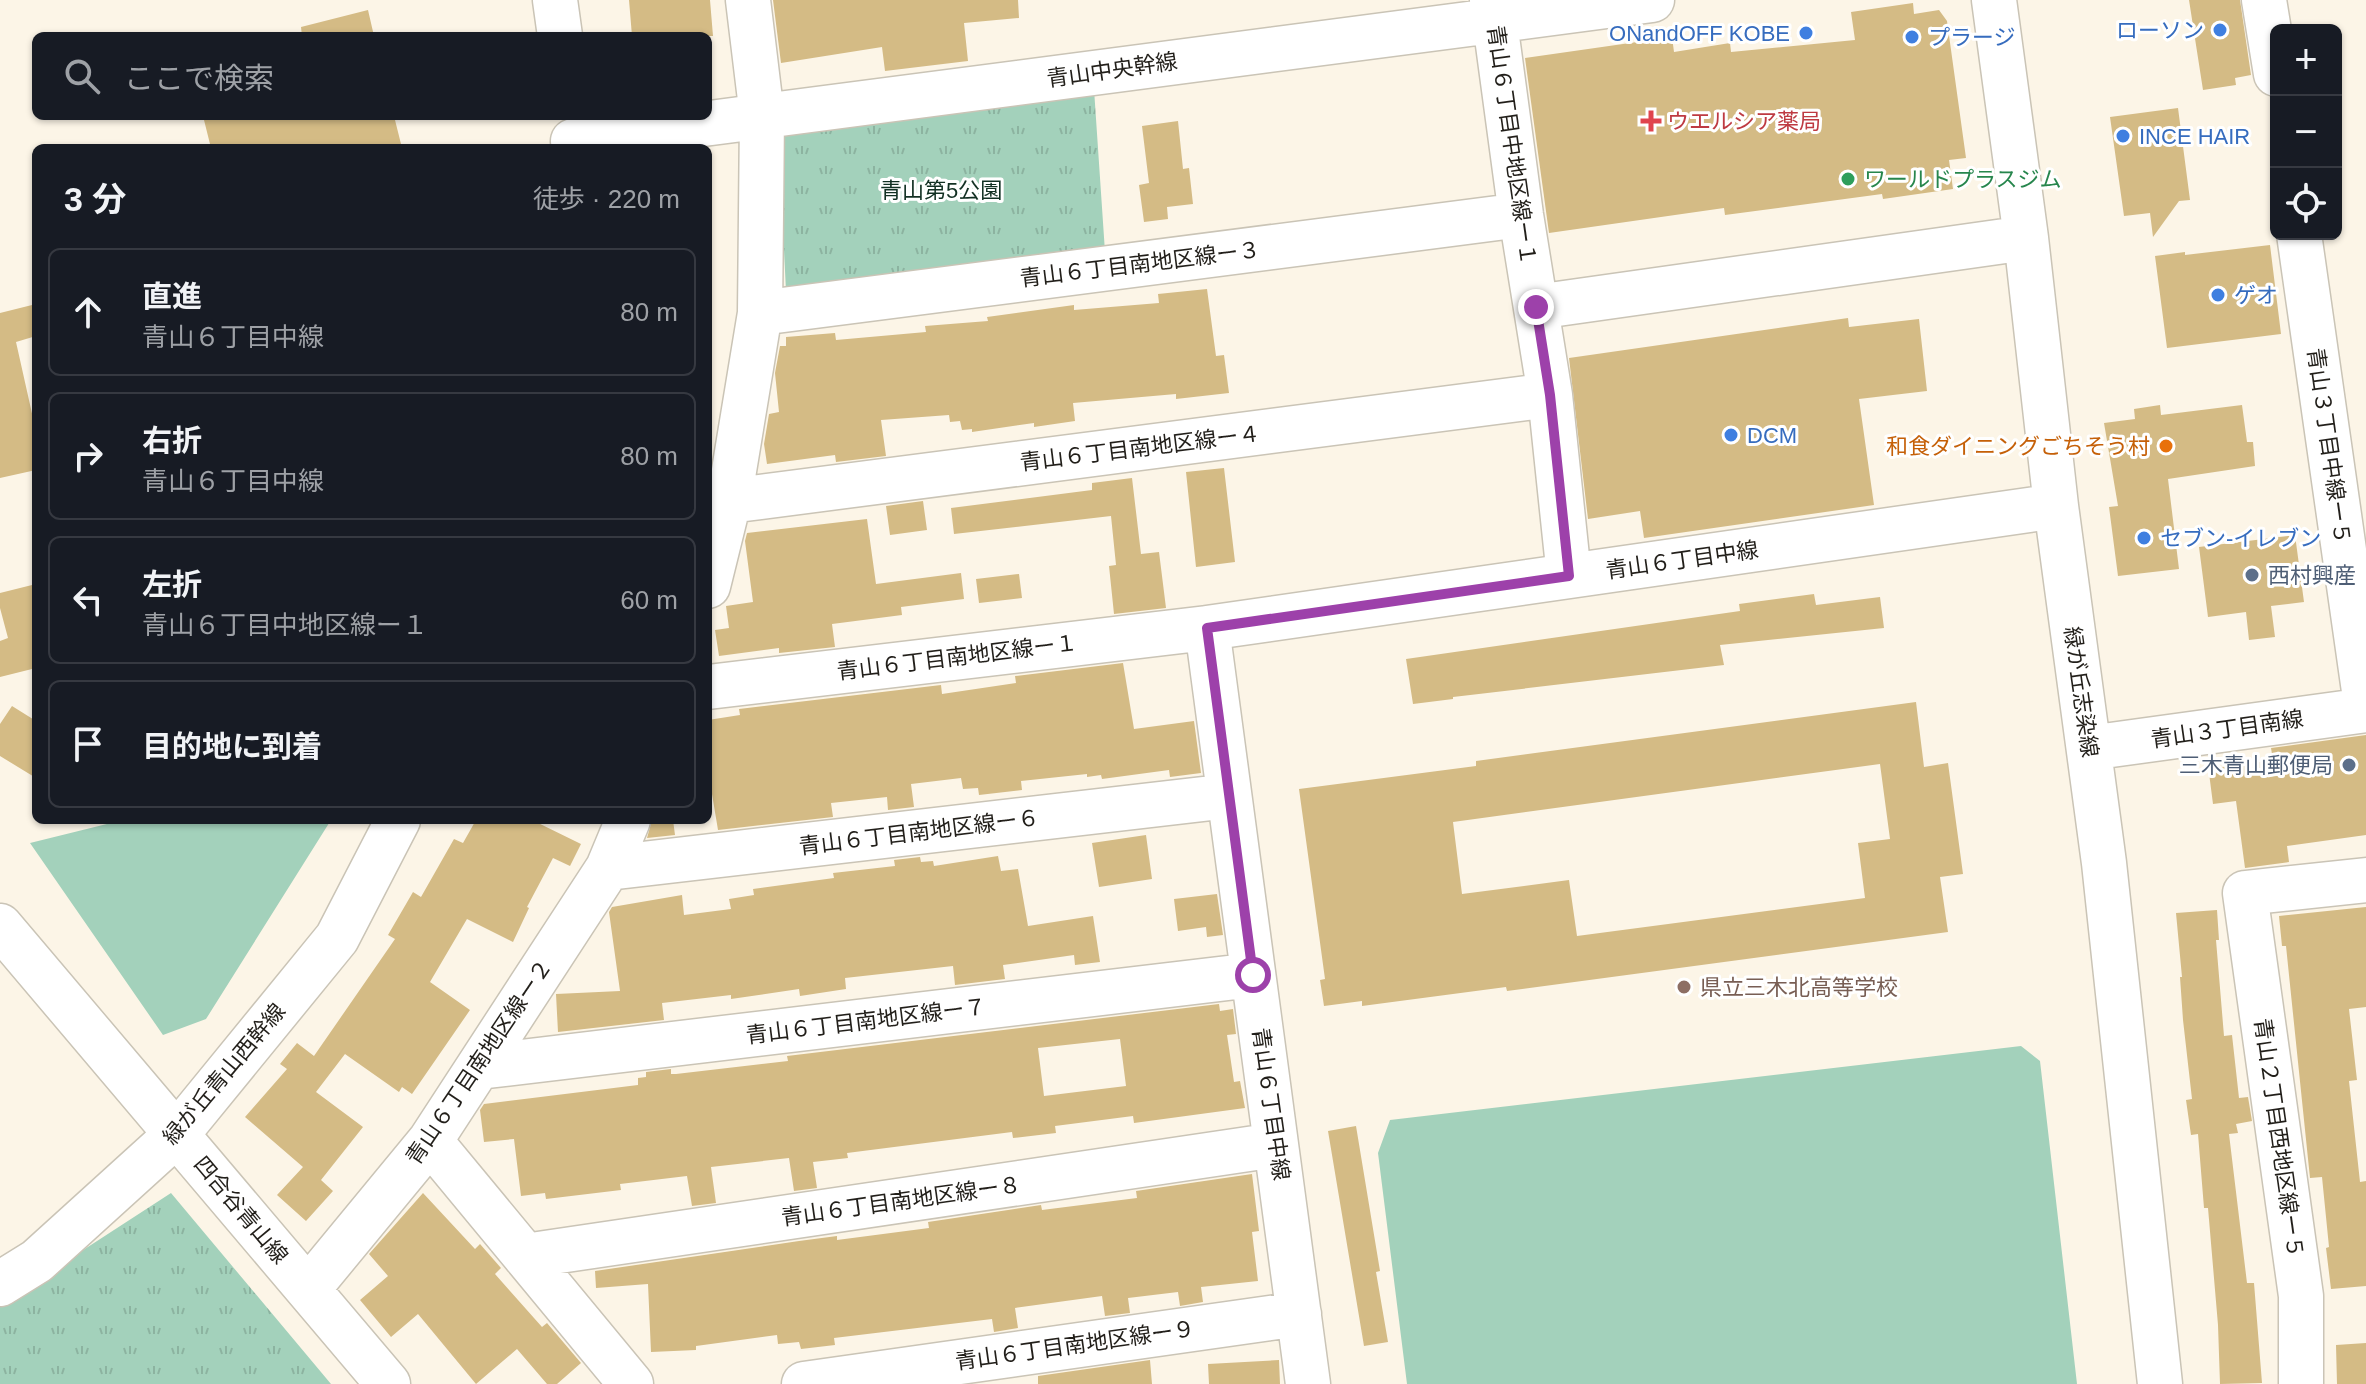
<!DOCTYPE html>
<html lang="ja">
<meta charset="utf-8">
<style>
body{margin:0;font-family:Helvetica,"Noto Sans JP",sans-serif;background:#242831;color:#f1f3f6}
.controls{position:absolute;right:24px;top:24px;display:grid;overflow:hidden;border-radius:12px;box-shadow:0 2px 6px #0004}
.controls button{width:72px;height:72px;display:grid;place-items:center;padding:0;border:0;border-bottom:2px solid #363941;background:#171b24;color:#f1f3f6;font:40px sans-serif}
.stop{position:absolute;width:24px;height:24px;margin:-18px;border:6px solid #9d41aa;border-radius:50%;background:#fff}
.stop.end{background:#9d41aa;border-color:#fff;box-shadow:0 2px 8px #0008}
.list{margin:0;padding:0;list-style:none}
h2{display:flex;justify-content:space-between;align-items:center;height:104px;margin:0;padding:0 32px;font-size:34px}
h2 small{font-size:26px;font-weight:400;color:#9ea1a6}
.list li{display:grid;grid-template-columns:52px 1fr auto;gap:24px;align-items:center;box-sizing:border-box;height:128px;margin:0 16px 16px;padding:0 16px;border:2px solid #363941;border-radius:12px}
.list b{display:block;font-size:30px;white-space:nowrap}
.list p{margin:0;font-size:26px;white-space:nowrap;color:#9ea1a6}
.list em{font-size:26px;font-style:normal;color:#9ea1a6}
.icon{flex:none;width:44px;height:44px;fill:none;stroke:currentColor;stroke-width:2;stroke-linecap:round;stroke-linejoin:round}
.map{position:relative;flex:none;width:2366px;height:1384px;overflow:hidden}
.search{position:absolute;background:#171b24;box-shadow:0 2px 6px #0004;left:32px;top:32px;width:680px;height:88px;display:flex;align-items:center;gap:20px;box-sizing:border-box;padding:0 28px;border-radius:12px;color:#9ea1a6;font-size:30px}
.panel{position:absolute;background:#171b24;box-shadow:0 2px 6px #0004;left:32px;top:144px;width:680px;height:680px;border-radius:12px}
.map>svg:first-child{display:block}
.grass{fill:url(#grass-tufts)}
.pitch{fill:#a3d1bb}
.building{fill:#d4bb85;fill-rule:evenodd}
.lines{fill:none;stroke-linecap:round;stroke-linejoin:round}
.minor-casing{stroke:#cac4b6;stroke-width:47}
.minor{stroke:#fff;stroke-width:44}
.route{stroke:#9d41aa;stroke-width:10}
.shop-dot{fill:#3f7fe0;stroke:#fff;stroke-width:3}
.health-dot{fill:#e0444e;stroke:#fff;stroke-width:3}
.leisure-dot{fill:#2e9e5b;stroke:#fff;stroke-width:3}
.food-dot{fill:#e8710a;stroke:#fff;stroke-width:3}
.service-dot{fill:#5c6f8a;stroke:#fff;stroke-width:3}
.education-dot{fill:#8d6e63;stroke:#fff;stroke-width:3}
.labels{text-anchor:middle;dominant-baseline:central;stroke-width:6;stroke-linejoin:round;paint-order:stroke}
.shop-label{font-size:22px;fill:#366cbe;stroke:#fff;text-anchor:start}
.street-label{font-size:22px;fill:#221f1a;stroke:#fff}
.health-label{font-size:22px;fill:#be3a42;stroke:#fff;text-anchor:start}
.leisure-label{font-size:22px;fill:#27864d;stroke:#fff;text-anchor:start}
.park-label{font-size:22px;fill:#123023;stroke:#fff}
.food-label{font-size:22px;fill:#c56008;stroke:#fff;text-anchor:end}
.service-label{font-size:22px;fill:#4e5e75;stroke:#fff;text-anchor:start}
.education-label{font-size:22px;fill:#785e54;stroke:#fff;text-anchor:start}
</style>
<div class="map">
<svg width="2366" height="1384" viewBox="0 0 2366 1384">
<defs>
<pattern id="grass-tufts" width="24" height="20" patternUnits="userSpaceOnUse" patternTransform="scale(2)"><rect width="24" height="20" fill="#a3d1bb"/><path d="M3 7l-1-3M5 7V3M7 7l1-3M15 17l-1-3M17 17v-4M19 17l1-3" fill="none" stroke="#8cb3a0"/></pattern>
</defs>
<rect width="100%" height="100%" fill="#fcf5e7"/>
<!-- grass -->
<path class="grass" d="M 1094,89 L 1105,252 L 786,291 L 778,129 Z
M 171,1193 L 331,1384 L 0,1384 L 0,1304 Z"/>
<!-- pitch -->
<path class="pitch" d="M 123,820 L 331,820 L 206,1019 L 163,1035 L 30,843 Z
M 2021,1046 L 2040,1061 L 2077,1384 L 1407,1384 L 1378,1153 L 1390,1120 Z"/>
<!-- building -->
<path class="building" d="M 629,0 L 710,0 L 713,36 L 632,36 Z
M 773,0 L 1018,0 L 1019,18 L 964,23 L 968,61 L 885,71 L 882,47 L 781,63 Z
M 2189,0 L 2240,0 L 2251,75 L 2235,78 L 2236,85 L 2203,90 Z
M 1913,3 L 1914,14 L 1939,10 L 1947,21 L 1966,158 L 1949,160 L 1953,189 L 1883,199 L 1882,194 L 1725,215 L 1724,208 L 1549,233 L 1525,58 L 1672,37 L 1674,52 L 1730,43 L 1731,52 L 1855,40 L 1851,12 Z
M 368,10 L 374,36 L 302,36 L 301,27 Z
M 2178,108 L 2190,200 L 2179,201 L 2153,237 L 2150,213 L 2124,216 L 2110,117 Z
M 203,116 L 394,116 L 402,148 L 211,148 Z
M 1178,121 L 1183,169 L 1189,168 L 1193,204 L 1167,207 L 1168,219 L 1144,222 L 1139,185 L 1149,183 L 1142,126 Z
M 2270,245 L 2281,334 L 2167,348 L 2155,256 L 2185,252 L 2185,255 Z
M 1207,289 L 1216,356 L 1224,355 L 1229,393 L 1176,399 L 1176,394 L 1073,403 L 1075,421 L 1034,427 L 1034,423 L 972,432 L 972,429 L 962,430 L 960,421 L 950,422 L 949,415 L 881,420 L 886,456 L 836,462 L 835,455 L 767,464 L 764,444 L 769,414 L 779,412 L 775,373 L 780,346 L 786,346 L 786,337 L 835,333 L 836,340 L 926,332 L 925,326 L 988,321 L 987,317 L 1074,305 L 1074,310 L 1159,303 L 1158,294 Z
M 36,304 L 36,336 L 16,342 L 33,418 L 36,417 L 36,470 L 0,478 L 0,313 Z
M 1848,318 L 1849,327 L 1919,319 L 1927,391 L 1859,399 L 1874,505 L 1644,538 L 1640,511 L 1588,519 L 1569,358 Z
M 2160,405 L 2161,415 L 2242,405 L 2247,442 L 2253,442 L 2255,466 L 2168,479 L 2179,569 L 2118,576 L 2109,507 L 2118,506 L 2104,423 L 2135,419 L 2134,409 Z
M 1224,468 L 1235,562 L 1196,567 L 1186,472 Z
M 1132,478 L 1141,554 L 1159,552 L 1166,608 L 1114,614 L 1109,566 L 1116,565 L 1111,516 L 954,534 L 951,508 L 1092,490 L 1092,483 Z
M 923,501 L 927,530 L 890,535 L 886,506 Z
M 867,519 L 876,584 L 961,573 L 964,599 L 901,607 L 902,615 L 832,624 L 835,647 L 779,653 L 779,648 L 719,656 L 715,630 L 729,628 L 726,606 L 753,602 L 745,541 L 747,533 Z
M 2295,535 L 2304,602 L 2271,606 L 2275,637 L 2249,640 L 2246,612 L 2208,617 L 2199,547 Z
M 1019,574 L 1022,598 L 979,603 L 976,579 Z
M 36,584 L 36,668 L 0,677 L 0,641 L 8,638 L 0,608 L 0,593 Z
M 1814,594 L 1816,605 L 1880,597 L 1884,628 L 1720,645 L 1724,665 L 1453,697 L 1453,699 L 1413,704 L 1406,659 L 1740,611 L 1739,604 Z
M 1123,663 L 1134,729 L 1194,721 L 1201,773 L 1170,777 L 1169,770 L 1102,779 L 1101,775 L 1087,777 L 1087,774 L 1021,781 L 1022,790 L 979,795 L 978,788 L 963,789 L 961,778 L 911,784 L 914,807 L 888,810 L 887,797 L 831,803 L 833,817 L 718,830 L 708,770 L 708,720 L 740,715 L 739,709 L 941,685 L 942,694 L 1016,683 L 1015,676 Z
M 1916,702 L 1924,767 L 1948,763 L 1963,874 L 1940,877 L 1948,932 L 1507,991 L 1506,987 L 1362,1006 L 1362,1001 L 1324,1006 L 1320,980 L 1325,979 L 1299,789 L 1476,766 L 1476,761 ZM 1880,764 L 1890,839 L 1858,843 L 1865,898 L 1577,936 L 1569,880 L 1462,894 L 1453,822 Z
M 12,706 L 36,721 L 36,778 L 0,756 L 0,724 Z
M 2366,735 L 2366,835 L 2287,846 L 2289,862 L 2245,868 L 2236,801 L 2213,804 L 2209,773 L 2218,772 L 2218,768 L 2273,760 L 2271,748 Z
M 476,820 L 532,820 L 581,844 L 570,866 L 553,858 L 527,907 L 529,908 L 513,942 L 467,919 L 430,982 L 470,1010 L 412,1094 L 402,1087 L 399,1092 L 345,1054 L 316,1092 L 363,1127 L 321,1180 L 333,1191 L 306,1221 L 277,1195 L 303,1167 L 245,1117 L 287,1069 L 280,1064 L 297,1043 L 314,1056 L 395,939 L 388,935 L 413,892 L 421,897 L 454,839 L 463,843 Z
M 652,820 L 673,820 L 675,835 L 647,838 Z
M 1146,835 L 1152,879 L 1099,887 L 1092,843 Z
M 998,856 L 1001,871 L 1018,869 L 1028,926 L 1093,916 L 1100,962 L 1075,965 L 1074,955 L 1003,965 L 1005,979 L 955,985 L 953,966 L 845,978 L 846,989 L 800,996 L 799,989 L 731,999 L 731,995 L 662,1003 L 664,1020 L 558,1032 L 556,994 L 620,991 L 609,912 L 612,907 L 682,895 L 684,915 L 731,909 L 729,899 L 754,895 L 753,889 L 834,878 L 833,873 L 895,866 L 894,860 L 920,857 L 921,862 L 933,861 L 934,866 Z
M 1217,894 L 1223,935 L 1207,937 L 1206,927 L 1178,931 L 1174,899 Z
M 2366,907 L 2366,1007 L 2349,1009 L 2357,1080 L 2349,1081 L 2360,1182 L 2366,1181 L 2366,1286 L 2331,1289 L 2326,1248 L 2329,1247 L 2322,1177 L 2310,1178 L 2286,946 L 2282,946 L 2279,916 Z
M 2217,910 L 2219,940 L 2216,940 L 2224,1036 L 2232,1035 L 2239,1098 L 2248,1097 L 2252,1121 L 2236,1124 L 2238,1133 L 2229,1134 L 2247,1283 L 2254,1283 L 2262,1383 L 2220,1384 L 2218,1325 L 2208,1208 L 2204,1208 L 2198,1134 L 2191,1135 L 2186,1100 L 2192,1099 L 2183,1020 L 2180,977 L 2182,977 L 2176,913 Z
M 1219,1004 L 1220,1011 L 1233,1009 L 1236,1034 L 1227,1035 L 1234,1082 L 1240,1081 L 1245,1108 L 1134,1123 L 1133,1116 L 1055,1126 L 1056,1133 L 1013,1138 L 1012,1132 L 847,1153 L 848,1158 L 813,1162 L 817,1188 L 794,1191 L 789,1158 L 711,1167 L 716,1203 L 692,1206 L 687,1176 L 620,1184 L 621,1190 L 546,1199 L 545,1193 L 521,1196 L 514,1139 L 484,1142 L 480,1110 L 484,1104 L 638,1085 L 638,1078 L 646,1077 L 646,1072 L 671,1069 L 671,1074 L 676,1074 L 788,1061 L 787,1056 ZM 1120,1039 L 1126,1086 L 1044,1096 L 1038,1048 Z
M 1356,1126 L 1380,1271 L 1376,1272 L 1388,1342 L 1364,1346 L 1328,1131 Z
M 1252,1174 L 1259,1231 L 1252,1232 L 1258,1281 L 1201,1287 L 1203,1302 L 1180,1306 L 1178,1292 L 1128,1298 L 1130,1313 L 1105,1316 L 1102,1296 L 1015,1308 L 1018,1328 L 994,1332 L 992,1319 L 834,1338 L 835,1345 L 801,1349 L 799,1342 L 778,1344 L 777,1335 L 696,1346 L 696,1350 L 651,1352 L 648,1284 L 596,1288 L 595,1271 L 799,1241 L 837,1236 L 837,1240 L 929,1228 L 928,1222 L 1041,1205 L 1042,1210 L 1137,1198 L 1136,1191 Z
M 423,1193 L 475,1249 L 480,1244 L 501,1268 L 495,1274 L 542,1327 L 547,1323 L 581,1363 L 557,1384 L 547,1384 L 517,1349 L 476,1384 L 418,1314 L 391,1337 L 360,1300 L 388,1276 L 369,1254 Z
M 2366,1343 L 2366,1384 L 2337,1384 L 2336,1345 Z
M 1150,1360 L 1152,1384 L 1038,1384 L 1038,1376 Z
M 1279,1360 L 1280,1384 L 1209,1384 L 1208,1364 Z"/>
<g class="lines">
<!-- minor casing -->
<g class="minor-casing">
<path id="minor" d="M 555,0 L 560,36
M 1492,0 L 1521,215 L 1550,395 L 1569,576
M 1994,0 L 2026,238 L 2056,506 L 2104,863 L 2160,1384
M 2264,0 L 2276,74
M 573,141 L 1652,0
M 2299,234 L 2366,705
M 1536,307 L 2026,238
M 760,313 L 1521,215
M 729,501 L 1550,395
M 708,586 L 729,501 L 760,313 L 762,116 L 748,0
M 708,687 L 1207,628
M 2089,748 L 2366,710
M 608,868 L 1229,796
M 0,926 L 388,1384
M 479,1067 L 1253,975
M 430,1141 L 631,1384
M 525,1256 L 1276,1145
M 0,1284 L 37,1261 L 177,1134 L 337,938 L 398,820
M 308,1289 L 430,1141 L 608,868 L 628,820
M 804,1384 L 1299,1314
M 1308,1384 L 1207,628 L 2056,506
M 2301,1384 L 2301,1296 L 2245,893 L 2366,880"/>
</g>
<!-- minor -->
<use href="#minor" class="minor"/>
</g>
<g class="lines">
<!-- route -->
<path class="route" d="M 1253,975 L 1207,628 L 1569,576 L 1550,395 L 1536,307"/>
</g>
<!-- markers -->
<g class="shop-dot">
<circle cx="2220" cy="30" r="8"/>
<circle cx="1806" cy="33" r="8"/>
<circle cx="1912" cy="37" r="8"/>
<circle cx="2123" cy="136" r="8"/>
<circle cx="2218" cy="295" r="8"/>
<circle cx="1731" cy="435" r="8"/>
<circle cx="2144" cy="538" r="8"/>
</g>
<path class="health-dot" d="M1647 109h8v8h8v8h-8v8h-8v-8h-8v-8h8z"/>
<circle class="leisure-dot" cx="1848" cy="179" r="8"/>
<circle class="food-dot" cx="2166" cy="446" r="8"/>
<g class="service-dot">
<circle cx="2252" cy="575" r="8"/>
<circle cx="2349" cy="765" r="8"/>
</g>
<circle class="education-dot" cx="1684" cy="987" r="8"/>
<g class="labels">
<!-- shop labels -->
<g class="shop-label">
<text x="2204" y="30" text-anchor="end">ローソン</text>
<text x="1790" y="33" text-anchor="end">ONandOFF KOBE</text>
<text x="1928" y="37">プラージ</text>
<text x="2139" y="136">INCE HAIR</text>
<text x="2234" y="295">ゲオ</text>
<text x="1747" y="435">DCM</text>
<text x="2160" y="538">セブン-イレブン</text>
</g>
<!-- street labels -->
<g class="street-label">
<text transform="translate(1112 70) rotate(-8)">青山中央幹線</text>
<text transform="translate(1512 145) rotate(82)">青山６丁目中地区線ー１</text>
<text transform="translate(1140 264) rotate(-7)">青山６丁目南地区線ー３</text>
<text transform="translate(2329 446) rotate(82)">青山３丁目中線ー５</text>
<text transform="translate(1140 448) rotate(-7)">青山６丁目南地区線ー４</text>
<text transform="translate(1682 560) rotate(-8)">青山６丁目中線</text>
<text transform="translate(957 657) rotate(-7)">青山６丁目南地区線ー１</text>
<text transform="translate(2081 692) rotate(82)">緑が丘志染線</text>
<text transform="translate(2227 729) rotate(-8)">青山３丁目南線</text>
<text transform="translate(919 832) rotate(-7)">青山６丁目南地区線ー６</text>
<text transform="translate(866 1021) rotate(-7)">青山６丁目南地区線ー７</text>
<text transform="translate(479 1062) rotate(-56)">青山６丁目南地区線ー２</text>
<text transform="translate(224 1074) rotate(-50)">緑が丘青山西幹線</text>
<text transform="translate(1271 1104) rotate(82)">青山６丁目中線</text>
<text transform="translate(2279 1138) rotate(82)">青山２丁目西地区線ー５</text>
<text transform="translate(901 1201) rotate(-8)">青山６丁目南地区線ー８</text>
<text transform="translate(241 1210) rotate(50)">四合谷青山線</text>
<text transform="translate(1075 1345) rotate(-8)">青山６丁目南地区線ー９</text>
</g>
<!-- health labels -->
<g class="health-label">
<text x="1667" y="121">ウエルシア薬局</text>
</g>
<!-- leisure labels -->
<g class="leisure-label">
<text x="1864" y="179">ワールドプラスジム</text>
</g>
<!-- park labels -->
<g class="park-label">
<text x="941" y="190">青山第5公園</text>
</g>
<!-- food labels -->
<g class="food-label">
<text x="2150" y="446">和食ダイニングごちそう村</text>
</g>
<!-- service labels -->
<g class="service-label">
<text x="2268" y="575">西村興産</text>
<text x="2333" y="765" text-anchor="end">三木青山郵便局</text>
</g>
<!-- education labels -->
<g class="education-label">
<text x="1700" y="987">県立三木北高等学校</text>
</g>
</g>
</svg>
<div class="controls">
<button>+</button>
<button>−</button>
<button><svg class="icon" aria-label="locate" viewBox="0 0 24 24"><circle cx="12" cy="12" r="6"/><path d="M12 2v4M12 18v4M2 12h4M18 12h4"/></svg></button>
</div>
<div class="stop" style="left:1253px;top:975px"></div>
<div class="stop end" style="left:1536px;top:307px"></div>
<div class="search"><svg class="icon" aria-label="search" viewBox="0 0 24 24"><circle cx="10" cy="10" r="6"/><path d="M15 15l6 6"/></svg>ここで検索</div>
<section class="panel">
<h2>3 分<small>徒歩 · 220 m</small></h2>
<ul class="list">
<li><svg class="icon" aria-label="ahead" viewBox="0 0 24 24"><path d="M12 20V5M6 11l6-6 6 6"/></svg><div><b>直進</b><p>青山６丁目中線</p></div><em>80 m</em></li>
<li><svg class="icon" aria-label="right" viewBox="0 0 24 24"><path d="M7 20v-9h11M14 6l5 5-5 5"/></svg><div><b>右折</b><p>青山６丁目中線</p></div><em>80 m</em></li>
<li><svg class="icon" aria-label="left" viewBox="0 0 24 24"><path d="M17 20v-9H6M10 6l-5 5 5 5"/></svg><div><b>左折</b><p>青山６丁目中地区線ー１</p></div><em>60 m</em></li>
<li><svg class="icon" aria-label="arrive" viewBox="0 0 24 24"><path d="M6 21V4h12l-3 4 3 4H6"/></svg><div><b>目的地に到着</b></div></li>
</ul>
</section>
</div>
